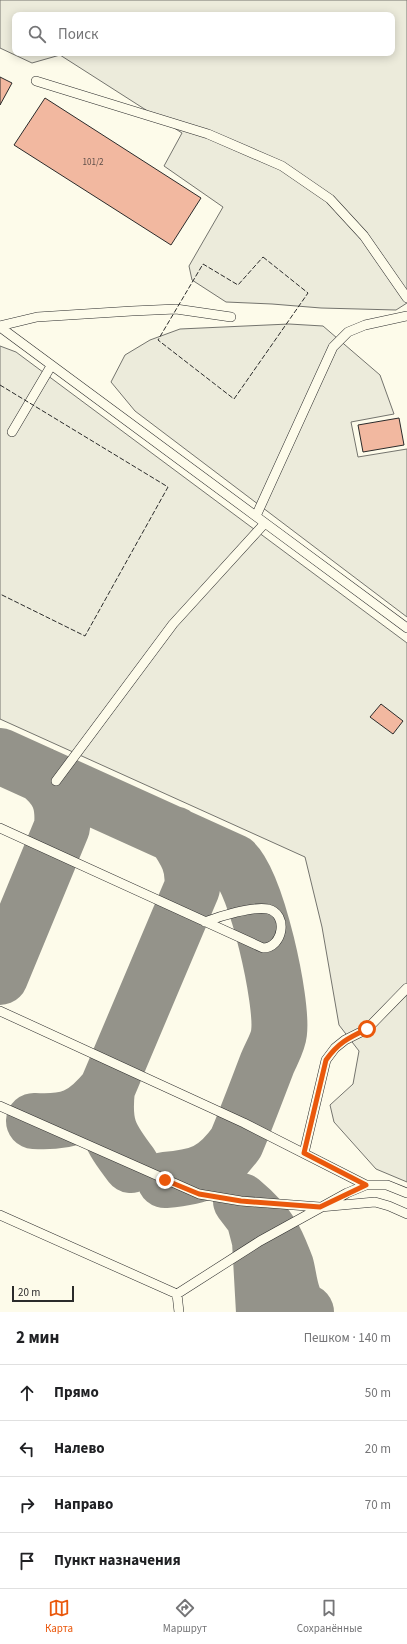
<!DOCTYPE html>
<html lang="ru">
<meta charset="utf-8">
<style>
body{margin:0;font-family:"Source Sans 3",sans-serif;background:#f2f2f2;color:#202124}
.scale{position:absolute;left:12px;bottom:10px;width:62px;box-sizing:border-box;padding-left:4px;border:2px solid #2b2b2b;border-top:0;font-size:11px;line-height:14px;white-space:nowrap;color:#2b2b2b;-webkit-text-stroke:3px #fdfbea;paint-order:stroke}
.stop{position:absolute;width:12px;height:12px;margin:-9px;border:3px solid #ea580c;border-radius:50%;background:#fff}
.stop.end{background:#ea580c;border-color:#fff;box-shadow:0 1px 4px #0008}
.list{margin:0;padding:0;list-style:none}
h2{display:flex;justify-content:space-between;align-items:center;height:52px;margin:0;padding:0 16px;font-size:17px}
h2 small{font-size:13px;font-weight:400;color:#757577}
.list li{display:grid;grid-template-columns:26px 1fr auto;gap:12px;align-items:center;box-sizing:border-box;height:56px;padding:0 16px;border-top:1px solid #e0e0e0}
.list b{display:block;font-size:15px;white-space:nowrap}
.list em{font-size:13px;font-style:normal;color:#757577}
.icon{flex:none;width:22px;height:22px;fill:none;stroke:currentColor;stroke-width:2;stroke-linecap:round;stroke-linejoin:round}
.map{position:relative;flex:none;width:407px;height:1312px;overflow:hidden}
.search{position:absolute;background:#fff;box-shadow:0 2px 10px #0003;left:12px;right:12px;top:12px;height:44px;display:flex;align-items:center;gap:10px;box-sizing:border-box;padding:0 14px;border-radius:8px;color:#757577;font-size:15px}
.sheet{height:276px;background:#fff}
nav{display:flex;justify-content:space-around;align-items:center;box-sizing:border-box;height:56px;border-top:1px solid #e0e0e0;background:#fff;font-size:11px;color:#757577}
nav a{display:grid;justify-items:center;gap:2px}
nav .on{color:#ea580c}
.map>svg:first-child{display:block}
.green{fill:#ecebdb;stroke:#74746e;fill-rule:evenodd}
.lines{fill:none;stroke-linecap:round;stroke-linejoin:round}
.taxiway{stroke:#94938a;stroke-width:56}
.building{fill:#f2b8a0;stroke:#2b2b2b}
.lane-casing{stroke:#2b2b2b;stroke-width:10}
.lane{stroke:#fdfbea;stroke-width:9}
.fence{stroke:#2b2b2b;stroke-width:1;stroke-dasharray:5 2;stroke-linecap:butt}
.route{stroke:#ea580c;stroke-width:5}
.labels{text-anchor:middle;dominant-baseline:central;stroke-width:3;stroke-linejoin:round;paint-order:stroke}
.number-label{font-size:9px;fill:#5d4e48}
</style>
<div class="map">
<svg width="407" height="1312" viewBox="0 0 407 1312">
<rect width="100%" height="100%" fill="#fdfbea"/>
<!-- green -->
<path class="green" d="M 0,0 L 407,0 L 407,303 L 396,310 L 321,308 L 272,304 L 226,302 L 192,280 L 189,266 L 223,207 L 164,166 L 182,133 L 60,55 L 32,63 L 0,48 ZM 15,15 L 392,15 L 392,53 L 15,53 Z
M 289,324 L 323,326 L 380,375 L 394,414 L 351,422 L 358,457 L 407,449 L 407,617 L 135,411 L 111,382 L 125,355 L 150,340 L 180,329 Z
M 0,346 L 16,352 L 407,643 L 407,1182 L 376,1169 L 334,1122 L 330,1105 L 353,1084 L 359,1051 L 339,1025 L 322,927 L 305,857 L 0,719 Z"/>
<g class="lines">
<!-- taxiway -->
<path class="taxiway" d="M 0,756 L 234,862 C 257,883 283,1002 279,1033 C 278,1043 271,1054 267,1064 C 257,1090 247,1117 236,1143 C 215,1172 200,1177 165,1180
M 0,977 L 62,827 C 64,803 59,789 40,774
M 34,1121 C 69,1123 84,1117 107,1089
M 131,1165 C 109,1136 103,1126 107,1089 L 192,888 C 195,866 186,851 174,834
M 264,1312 L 260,1241 L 254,1218 L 241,1201 C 253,1211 264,1222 272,1235 C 278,1244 282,1256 286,1266 C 290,1281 290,1304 306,1312"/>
</g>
<!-- building -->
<path class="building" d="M 0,77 L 12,83 L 0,105 Z
M 45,98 L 201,198 L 171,245 L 14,145 Z
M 399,418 L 404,445 L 363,452 L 358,425 Z
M 381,704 L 403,721 L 393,734 L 370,717 Z"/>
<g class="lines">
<!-- lane casing -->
<g class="lane-casing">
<path id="lane" d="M 36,81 L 208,134 L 282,166 L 330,199 L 364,236 L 407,298
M 0,326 L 37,317 L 132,311 L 176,309 L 231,317
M 0,327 L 407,628
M 12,432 L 51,366
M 256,516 L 333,347 L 348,332 L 365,325 L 407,316
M 56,781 L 173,624 L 265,523
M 0,828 L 263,948 C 283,948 289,914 268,909 C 253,906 220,916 205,922
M 0,1011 L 244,1123 L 366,1185
M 0,1106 L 199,1194 L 241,1201 L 320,1207 L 375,1202 L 389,1206 L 407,1214
M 304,1153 L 326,1060 L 335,1048 L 345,1040 L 367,1029 L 407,988
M 0,1215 L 177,1294 L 260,1241 L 347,1193 L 366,1185 L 387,1185 L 407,1193
M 177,1294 L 179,1312"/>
</g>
<!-- lane -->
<use href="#lane" class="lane"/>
<!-- fence -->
<path class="fence" d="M 263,257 L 308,293 L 234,399 L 158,340 L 203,264 L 238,285 Z
M 0,385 L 168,487 L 85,636 L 0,594"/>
</g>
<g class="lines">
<!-- route -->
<path class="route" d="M 165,1180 L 199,1194 L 241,1201 L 320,1207 L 366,1185 L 304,1153 L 326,1060 C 338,1043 348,1038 367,1029"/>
</g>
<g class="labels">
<!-- number labels -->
<g class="number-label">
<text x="93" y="162">101/2</text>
</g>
</g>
</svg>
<div class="scale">20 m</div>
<div class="stop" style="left:367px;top:1029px"></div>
<div class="stop end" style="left:165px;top:1180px"></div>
<div class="search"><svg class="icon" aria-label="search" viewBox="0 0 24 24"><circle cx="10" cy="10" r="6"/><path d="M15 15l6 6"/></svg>Поиск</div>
</div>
<section class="sheet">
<h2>2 мин<small>Пешком · 140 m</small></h2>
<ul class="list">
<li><svg class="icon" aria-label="ahead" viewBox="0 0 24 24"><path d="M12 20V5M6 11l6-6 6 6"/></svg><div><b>Прямо</b></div><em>50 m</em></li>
<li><svg class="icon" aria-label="left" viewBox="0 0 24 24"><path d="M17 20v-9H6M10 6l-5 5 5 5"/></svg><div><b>Налево</b></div><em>20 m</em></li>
<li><svg class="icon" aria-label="right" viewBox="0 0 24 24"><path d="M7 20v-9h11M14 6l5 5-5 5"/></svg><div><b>Направо</b></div><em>70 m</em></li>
<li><svg class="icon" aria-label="arrive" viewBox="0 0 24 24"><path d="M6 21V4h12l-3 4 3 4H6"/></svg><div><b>Пункт назначения</b></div></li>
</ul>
</section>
<nav>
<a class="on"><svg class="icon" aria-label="map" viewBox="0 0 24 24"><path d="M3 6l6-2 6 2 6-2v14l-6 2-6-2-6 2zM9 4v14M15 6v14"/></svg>Карта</a>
<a><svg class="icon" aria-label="directions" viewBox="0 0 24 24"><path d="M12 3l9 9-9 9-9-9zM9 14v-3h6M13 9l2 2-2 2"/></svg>Маршрут</a>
<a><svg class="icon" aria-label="saved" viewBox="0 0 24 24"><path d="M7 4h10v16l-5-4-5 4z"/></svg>Сохранённые</a>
</nav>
